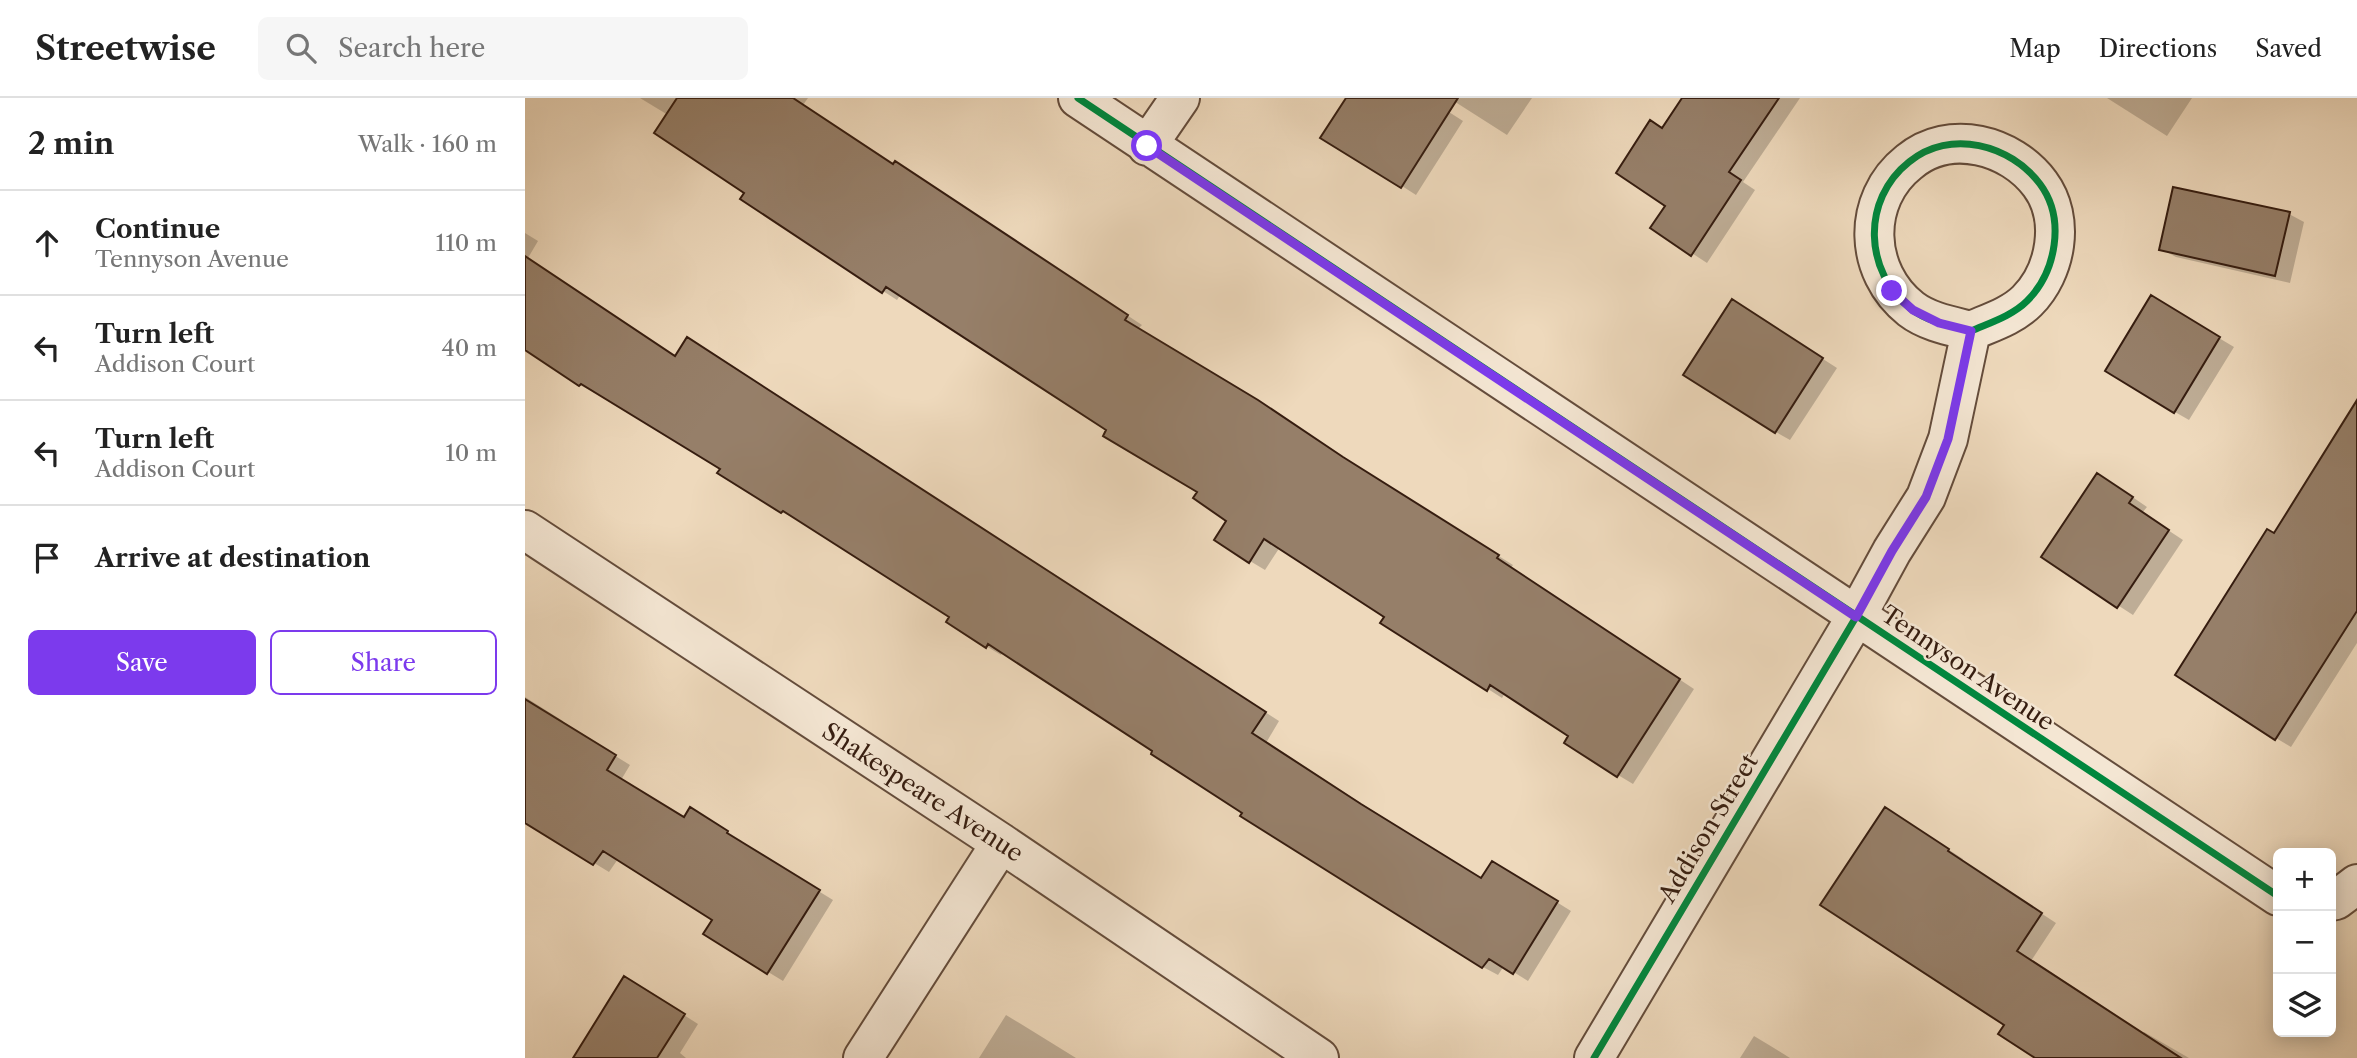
<!DOCTYPE html>
<meta charset="utf-8">
<style>
body{margin:0;font-family:"Libre Caslon Text",serif;background:#f6f6f6;color:#222}
.controls{position:absolute;right:21px;bottom:21px;display:grid;overflow:hidden;border-radius:10px;box-shadow:0 4px 18px #0003}
.controls button{width:63px;height:63px;display:grid;place-items:center;padding:0;border:0;border-bottom:2px solid #e0e0e0;background:#fff;color:#222;font:35px sans-serif}
.stop{position:absolute;width:21px;height:21px;margin:-16px;border:5px solid #7c3aed;border-radius:50%;background:#fff}
.stop.end{background:#7c3aed;border-color:#fff;box-shadow:0 2px 7px #0008}
.list{margin:0;padding:0;list-style:none}
h2{display:flex;justify-content:space-between;align-items:center;height:91px;margin:0;padding:0 28px;font-size:30px}
h2 small{font-size:23px;font-weight:400;color:#767676}
.list li{display:grid;grid-template-columns:46px 1fr auto;gap:21px;align-items:center;box-sizing:border-box;height:105px;padding:0 28px;border-top:2px solid #e0e0e0}
.list b{display:block;font-size:26px;white-space:nowrap}
.list p{margin:0;font-size:23px;white-space:nowrap;color:#767676}
.list em{font-size:23px;font-style:normal;color:#767676}
.actions{display:flex;gap:14px;padding:21px 28px}
.actions a{flex:1;padding:16px 0;border:2px solid #7c3aed;border-radius:10px;text-align:center;font-size:24px;color:#7c3aed}
.actions .main{background:#7c3aed;color:#fff}
.icon{flex:none;width:38px;height:38px;fill:none;stroke:currentColor;stroke-width:2;stroke-linecap:round;stroke-linejoin:round}
.map{position:relative;flex:none;width:1832px;height:960px;overflow:hidden}
header{display:flex;align-items:center;gap:42px;box-sizing:border-box;height:98px;padding:0 35px;background:#fff;border-bottom:2px solid #e0e0e0}
header strong{font-size:33px}
nav{display:flex;gap:38px;margin-inline-start:auto;font-size:24px}
.search{width:490px;height:63px;background:#f6f6f6;display:flex;align-items:center;gap:18px;box-sizing:border-box;padding:0 24px;border-radius:10px;color:#767676;font-size:26px}
main{display:flex}
aside{flex:1;background:#fff}
.map>svg:first-child{display:block}
.shadow{fill:#0003}
.building{fill:#967f69;stroke:#361d10;stroke-width:2}
.lines{fill:none;stroke-linecap:round;stroke-linejoin:round}
.minor-casing{stroke:#644c3b;stroke-width:42}
.minor{stroke:#f4e6d3;stroke-width:38}
.cycleway-casing{stroke:#f4e6d3;stroke-width:11}
.cycleway{stroke:#00873e;stroke-width:7}
.route{stroke:#7c3aed;stroke-width:9}
.labels{text-anchor:middle;dominant-baseline:central;stroke-width:5;stroke-linejoin:round;paint-order:stroke}
.street-label{font-size:24px;fill:#361d10;stroke:#f4e6d3}
</style>
<header>
<strong>Streetwise</strong>
<div class="search"><svg class="icon" aria-label="search" viewBox="0 0 24 24"><circle cx="10" cy="10" r="6"/><path d="M15 15l6 6"/></svg>Search here</div>
<nav><a>Map</a><a>Directions</a><a>Saved</a></nav>
</header>
<main>
<aside>
<h2>2 min<small>Walk · 160 m</small></h2>
<ul class="list">
<li><svg class="icon" aria-label="ahead" viewBox="0 0 24 24"><path d="M12 20V5M6 11l6-6 6 6"/></svg><div><b>Continue</b><p>Tennyson Avenue</p></div><em>110 m</em></li>
<li><svg class="icon" aria-label="left" viewBox="0 0 24 24"><path d="M17 20v-9H6M10 6l-5 5 5 5"/></svg><div><b>Turn left</b><p>Addison Court</p></div><em>40 m</em></li>
<li><svg class="icon" aria-label="left" viewBox="0 0 24 24"><path d="M17 20v-9H6M10 6l-5 5 5 5"/></svg><div><b>Turn left</b><p>Addison Court</p></div><em>10 m</em></li>
<li><svg class="icon" aria-label="arrive" viewBox="0 0 24 24"><path d="M6 21V4h12l-3 4 3 4H6"/></svg><div><b>Arrive at destination</b></div></li>
</ul>
<div class="actions"><a class="main">Save</a><a>Share</a></div>
</aside>
<div class="map">
<svg width="1832" height="960" viewBox="0 0 1832 960">
<rect width="100%" height="100%" fill="#eed9bc"/>
<filter id="stains"><feTurbulence type="fractalNoise" baseFrequency=".00286" numOctaves="4"/><feColorMatrix values="0 0 0 0 .2 0 0 0 0 .09 0 0 0 0 .02 0 0 0 .5 -.17"/></filter>
<radialGradient id="worn" r=".72"><stop offset=".6" stop-color="#630" stop-opacity="0"/><stop offset="1" stop-color="#630" stop-opacity=".3"/></radialGradient>
<!-- shadow -->
<path class="shadow" d="M 115,0 L 283,0 L 278,7 L 369,68 L 385,74 L 617,227 L 613,231 L 988,467 L 986,470 L 1169,591 L 1108,686 L 1093,677 L 1046,638 L 980,595 L 977,600 L 963,591 L 861,518 L 755,449 L 740,472 L 725,463 L 704,423 L 674,394 L 584,332 L 376,196 L 372,202 L 358,193 L 143,17 Z
M 823,0 L 902,0 L 938,23 L 891,97 L 877,88 Z
M 924,0 L 1007,0 L 982,37 Z
M 1159,0 L 1275,0 L 1218,84 L 1230,92 L 1182,165 L 1127,129 L 1142,107 Z
M 1582,0 L 1667,0 L 1642,38 Z
M 1764,116 L 1779,124 L 1765,185 L 1651,159 L 1636,151 Z
M 0,135 L 13,143 L 3,160 L 151,260 L 177,250 L 754,623 L 741,645 L 957,782 L 982,773 L 1046,813 L 1003,883 L 979,868 L 973,877 L 958,869 L 718,717 L 720,715 L 630,653 L 478,553 L 476,557 L 461,548 L 426,519 L 273,421 L 272,422 L 257,414 L 195,375 L 197,371 L 71,293 L 70,295 L 55,287 L 0,250 Z
M 1627,200 L 1709,249 L 1664,322 L 1650,314 Z
M 1222,212 L 1312,270 L 1265,342 L 1251,334 Z
M 1832,304 L 1832,545 L 1766,649 L 1751,640 L 1750,437 Z
M 1587,385 L 1622,409 L 1617,415 L 1658,442 L 1608,517 L 1518,459 Z
M 0,599 L 38,623 L 37,625 L 105,667 L 96,682 L 160,721 L 180,720 L 217,743 L 215,745 L 308,802 L 258,883 L 181,836 L 189,822 L 93,761 L 84,774 L 0,723 Z
M 1376,720 L 1438,761 L 1437,763 L 1531,825 L 1506,863 L 1618,936 L 1619,934 L 1664,960 L 1513,960 L 1481,926 Z
M 115,889 L 173,926 L 155,955 L 161,960 L 49,960 Z
M 481,917 L 496,926 L 551,960 L 454,960 Z
M 1229,938 L 1244,947 L 1265,960 L 1215,960 Z"/>
<!-- building -->
<path class="building" d="M 152,0 L 268,0 L 368,66 L 370,63 L 603,217 L 600,222 L 733,302 L 818,359 L 974,457 L 972,460 L 1155,581 L 1092,679 L 1039,645 L 1043,638 L 965,587 L 962,593 L 855,525 L 859,519 L 739,441 L 724,465 L 689,442 L 701,423 L 668,400 L 672,394 L 578,338 L 581,332 L 361,189 L 357,195 L 215,101 L 219,95 L 129,35 Z
M 821,0 L 933,0 L 876,90 L 795,40 Z
M 1157,0 L 1254,0 L 1204,74 L 1216,82 L 1166,158 L 1125,130 L 1140,108 L 1091,75 L 1125,22 L 1137,30 Z
M 1648,89 L 1765,114 L 1750,178 L 1634,152 Z
M 0,158 L 150,258 L 162,239 L 741,614 L 727,635 L 836,706 L 956,780 L 967,763 L 1033,803 L 988,876 L 964,861 L 957,870 L 715,718 L 717,715 L 626,656 L 627,653 L 463,546 L 461,550 L 421,524 L 424,519 L 258,413 L 256,415 L 192,375 L 195,371 L 56,286 L 54,288 L 0,252 Z
M 1626,197 L 1695,239 L 1649,315 L 1580,273 Z
M 1207,201 L 1298,260 L 1250,335 L 1158,277 Z
M 1832,302 L 1832,513 L 1750,642 L 1650,577 L 1742,431 L 1749,435 Z
M 1572,375 L 1608,399 L 1604,405 L 1644,432 L 1592,510 L 1516,459 Z
M 0,601 L 91,657 L 82,672 L 159,719 L 165,709 L 203,733 L 202,735 L 295,792 L 242,876 L 178,836 L 187,822 L 78,753 L 68,767 L 0,725 Z
M 1360,709 L 1424,751 L 1423,753 L 1517,815 L 1492,853 L 1656,960 L 1510,960 L 1473,936 L 1479,927 L 1295,807 Z
M 99,878 L 160,916 L 132,960 L 48,960 Z"/>
<g class="lines">
<!-- minor casing -->
<g class="minor-casing">
<path id="minor" d="M 553,0 L 1753,798
M 622,48 L 655,0
M 0,432 L 476,745 L 794,960
M 1806,803 L 1811,802 L 1832,786
M 338,960 L 476,745
M 1069,960 L 1331,519 L 1367,453 L 1401,399 L 1423,341 L 1446,233 C 1464,225 1487,218 1502,203 C 1531,174 1541,121 1515,86 C 1486,47 1425,30 1384,64 C 1336,102 1339,174 1386,211 C 1403,224 1426,228 1446,233"/>
</g>
<!-- minor -->
<use href="#minor" class="minor"/>
<!-- cycleway casing -->
<g class="cycleway-casing">
<path id="cycleway" d="M 553,0 L 1753,798
M 1069,960 L 1331,519 L 1367,453 L 1401,399 L 1423,341 L 1446,233 C 1464,225 1487,218 1502,203 C 1531,174 1541,121 1515,86 C 1486,47 1425,30 1384,64 C 1336,102 1339,174 1386,211 C 1403,224 1426,228 1446,233"/>
</g>
<!-- cycleway -->
<use href="#cycleway" class="cycleway"/>
</g>
<g class="lines">
<!-- route -->
<path class="route" d="M 622,48 L 1331,519 L 1367,453 L 1401,399 L 1423,341 L 1446,233 L 1414,225 L 1388,212 L 1367,193"/>
</g>
<g class="labels">
<!-- street labels -->
<g class="street-label">
<text transform="translate(1443 570) rotate(34)">Tennyson Avenue</text>
<text transform="translate(398 694) rotate(33)">Shakespeare Avenue</text>
<text transform="translate(1183 730) rotate(-59)">Addison Street</text>
</g>
</g>
<rect width="100%" height="100%" filter="url(#stains)"/>
<rect width="100%" height="100%" fill="url(#worn)"/>
</svg>
<div class="controls">
<button>+</button>
<button>−</button>
<button><svg class="icon" aria-label="layers" viewBox="0 0 24 24"><path d="M12 4l9 5-9 5-9-5zM3 14l9 5 9-5"/></svg></button>
</div>
<div class="stop" style="left:622px;top:48px"></div>
<div class="stop end" style="left:1367px;top:193px"></div>
</div>
</main>
